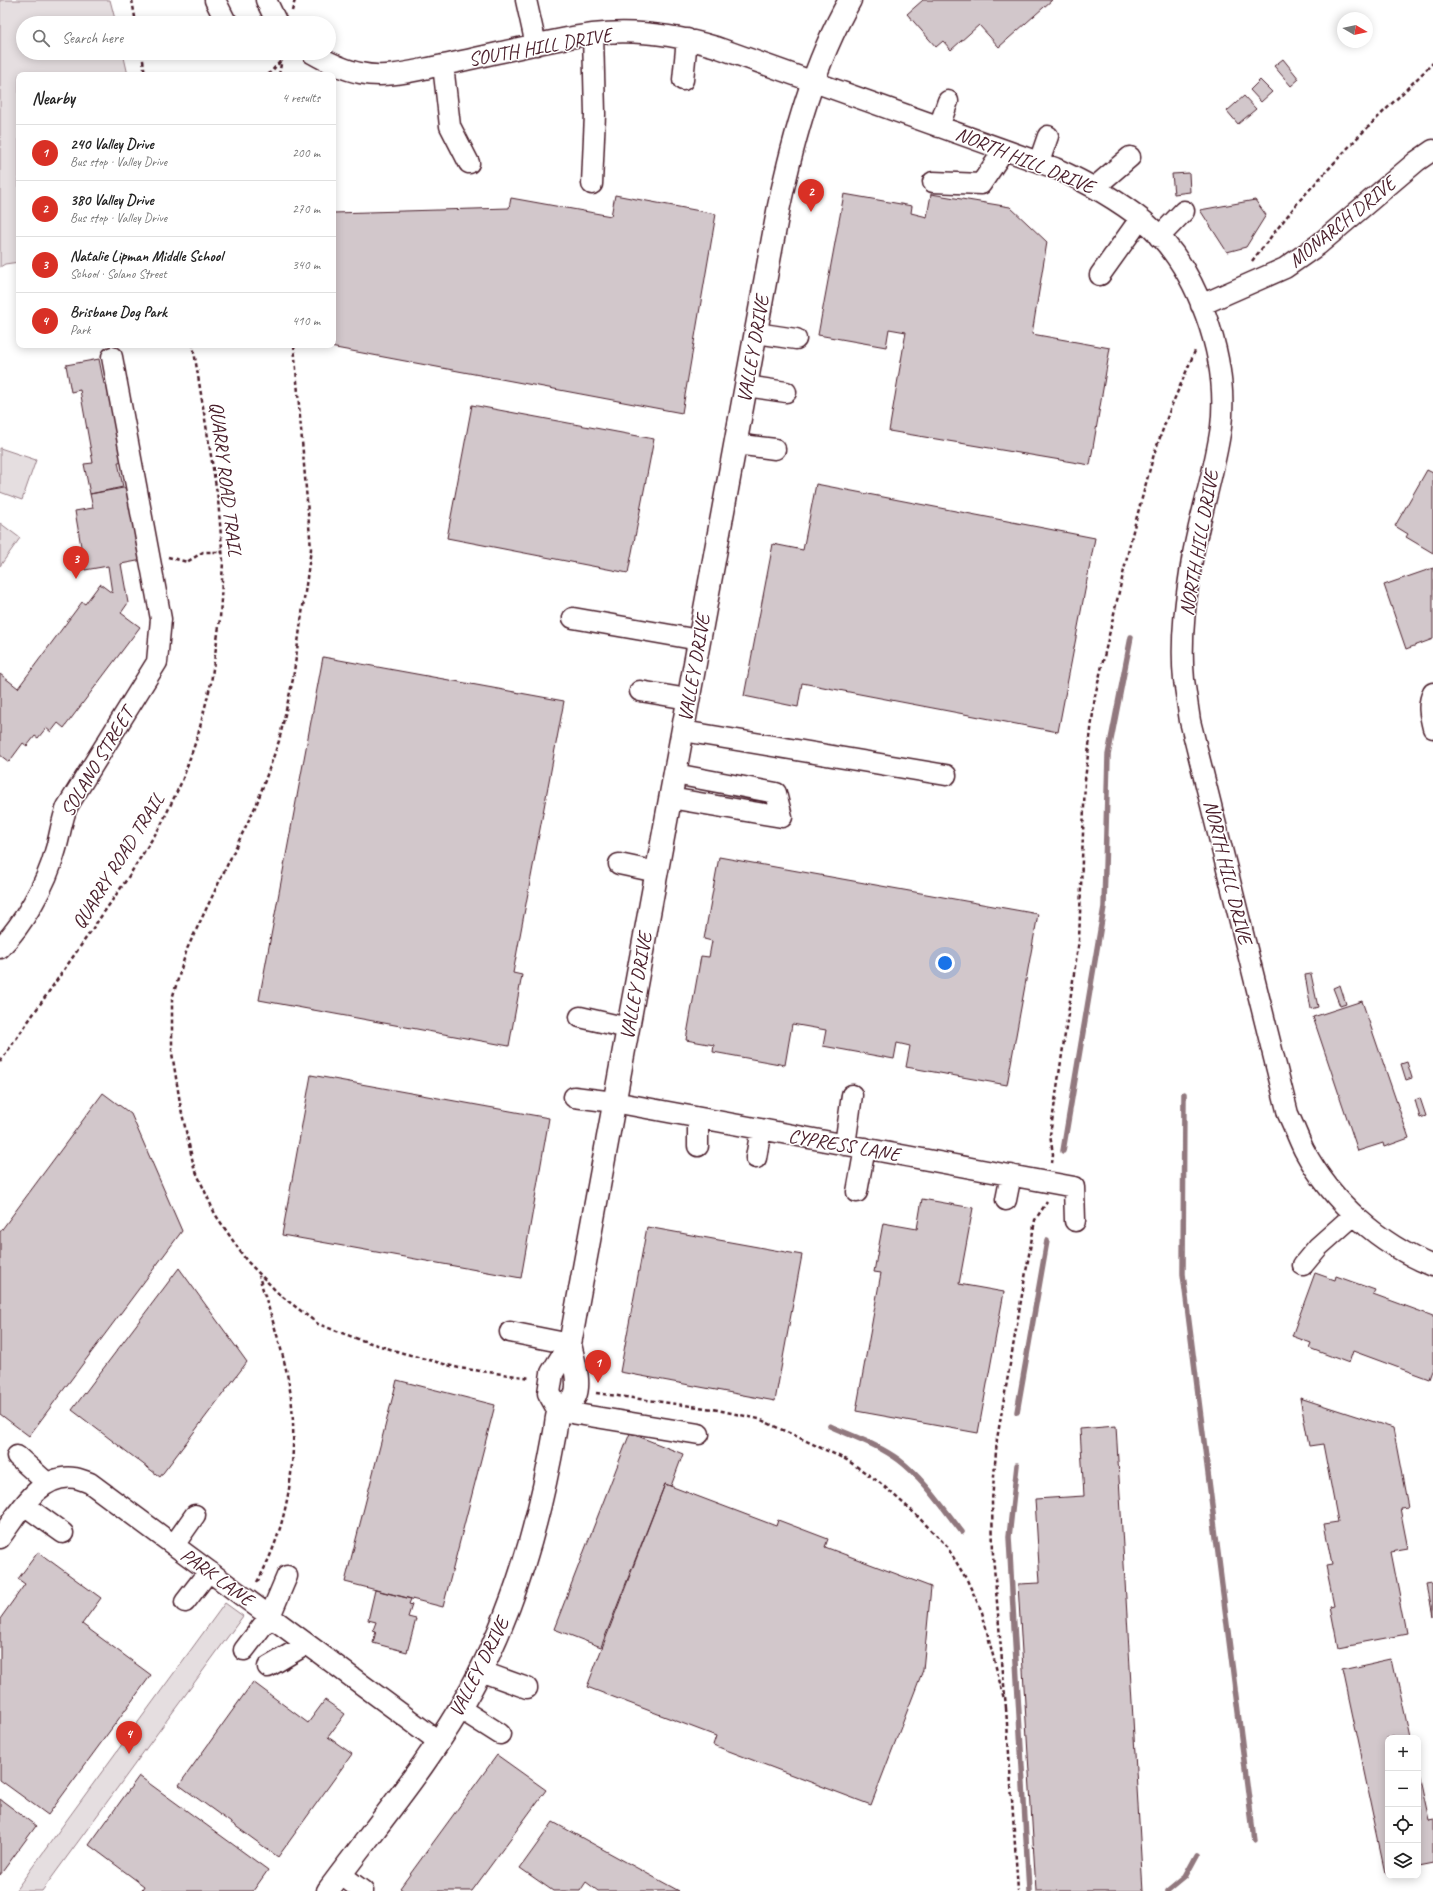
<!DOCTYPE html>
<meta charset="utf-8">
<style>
body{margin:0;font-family:Caveat,sans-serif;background:#f2f2f2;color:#222}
.controls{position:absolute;right:12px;bottom:12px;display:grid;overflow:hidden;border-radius:8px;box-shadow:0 2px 10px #0003}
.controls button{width:36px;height:36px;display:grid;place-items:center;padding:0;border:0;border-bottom:1px solid #e0e0e0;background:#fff;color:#222;font:20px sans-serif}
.compass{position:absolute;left:1337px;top:12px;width:36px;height:36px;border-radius:50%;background:#fff;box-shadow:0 2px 10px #0003;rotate:99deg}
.you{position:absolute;left:945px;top:963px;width:14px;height:14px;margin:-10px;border:3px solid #fff;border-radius:50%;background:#1a73e8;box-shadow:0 0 0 6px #1a73e833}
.badge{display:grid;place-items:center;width:26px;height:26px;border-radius:50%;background:#d93025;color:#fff;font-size:13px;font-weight:700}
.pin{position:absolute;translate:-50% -33px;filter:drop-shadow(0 1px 2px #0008)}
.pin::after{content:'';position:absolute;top:21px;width:14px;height:12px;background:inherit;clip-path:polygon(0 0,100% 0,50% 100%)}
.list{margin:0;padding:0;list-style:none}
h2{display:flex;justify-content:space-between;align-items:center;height:52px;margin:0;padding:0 16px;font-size:17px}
h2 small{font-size:13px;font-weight:400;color:#767676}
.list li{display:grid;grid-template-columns:26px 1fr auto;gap:12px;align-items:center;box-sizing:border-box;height:56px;padding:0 16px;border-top:1px solid #e0e0e0}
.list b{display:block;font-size:15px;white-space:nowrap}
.list p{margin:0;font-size:13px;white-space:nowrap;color:#767676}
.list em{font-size:13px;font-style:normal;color:#767676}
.icon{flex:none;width:22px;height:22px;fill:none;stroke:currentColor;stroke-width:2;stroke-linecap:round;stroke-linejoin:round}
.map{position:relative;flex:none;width:1433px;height:1891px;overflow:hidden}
.search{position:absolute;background:#fff;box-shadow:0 2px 10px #0003;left:16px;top:16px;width:320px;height:44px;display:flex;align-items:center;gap:10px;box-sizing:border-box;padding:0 14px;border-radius:22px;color:#767676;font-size:15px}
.panel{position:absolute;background:#fff;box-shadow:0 2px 10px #0003;left:16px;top:72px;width:320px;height:276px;border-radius:8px}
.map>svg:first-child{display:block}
.green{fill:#e5dee0;stroke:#987e86}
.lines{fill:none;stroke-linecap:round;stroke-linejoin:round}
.stream{stroke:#91787e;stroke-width:5.5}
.building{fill:#d2c7cb;stroke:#4a1f2b}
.minor-casing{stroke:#4a1f2b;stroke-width:23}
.major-casing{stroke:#4a1f2b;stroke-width:25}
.path{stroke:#4a1f2b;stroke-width:2.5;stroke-dasharray:4 3;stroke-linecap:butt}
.minor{stroke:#fff;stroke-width:20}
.major{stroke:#fff;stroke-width:22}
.labels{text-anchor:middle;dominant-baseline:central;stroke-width:3;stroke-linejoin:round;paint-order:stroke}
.street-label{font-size:20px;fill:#4a1f2b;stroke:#fff}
</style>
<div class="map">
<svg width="1433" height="1891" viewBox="0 0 1433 1891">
<rect width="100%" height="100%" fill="#fff"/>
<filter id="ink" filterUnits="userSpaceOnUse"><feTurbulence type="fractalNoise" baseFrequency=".025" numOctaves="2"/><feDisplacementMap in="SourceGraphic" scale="8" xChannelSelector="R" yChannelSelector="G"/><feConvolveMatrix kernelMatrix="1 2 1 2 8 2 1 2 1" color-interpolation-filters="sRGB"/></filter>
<g filter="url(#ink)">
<!-- green -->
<path class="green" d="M 0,0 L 110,0 L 116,23 L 23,23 L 23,53 L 123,53 L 128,75 L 19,75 L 19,262 L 5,264 L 0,267 Z
M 0,448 L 36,460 L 22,500 L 0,492 Z
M 0,523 L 20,538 L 0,566 Z
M 225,1603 L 243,1616 L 42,1891 L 15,1891 Z"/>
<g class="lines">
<!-- stream -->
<path class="stream" d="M 1184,1094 L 1183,1274 L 1254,1840
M 1063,1151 L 1104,907 L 1108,755 L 1131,637
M 1017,1412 L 1047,1241
M 830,1426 C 852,1436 879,1445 899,1460 C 924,1479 943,1508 962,1532
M 1017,1465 L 1009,1537 L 1029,1891
M 1168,1891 L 1185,1877 L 1197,1855"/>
</g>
<!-- building -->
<path class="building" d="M 923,0 L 1052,0 L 999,47 L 979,25 L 951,50 L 943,41 L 936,47 L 907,14 Z
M 1283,59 L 1299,79 L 1291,86 L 1274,66 Z
M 1260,80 L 1272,92 L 1261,102 L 1250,90 Z
M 1244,96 L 1256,109 L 1238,124 L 1227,111 Z
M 1189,173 L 1190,192 L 1174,194 L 1172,174 Z
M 844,194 L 912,206 L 911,213 L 927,217 L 931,194 L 1010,207 L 1047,242 L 1032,334 L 1110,348 L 1090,465 L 889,431 L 906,332 L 889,329 L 886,347 L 818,335 Z
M 615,195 L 716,214 L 682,413 L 325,346 L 325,345 L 333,345 L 333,213 L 509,208 L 511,198 L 611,216 Z
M 1255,200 L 1266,215 L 1246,247 L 1227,252 L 1200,210 Z
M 99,359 L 104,384 L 113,382 L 127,461 L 118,462 L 123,487 L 90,494 L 84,464 L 93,463 L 80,390 L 71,392 L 66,365 Z
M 472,405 L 654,439 L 628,573 L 447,538 Z
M 1427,470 L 1433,473 L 1433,553 L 1406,537 L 1408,534 L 1395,526 Z
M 816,484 L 1095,538 L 1058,732 L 802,683 L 798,707 L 744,696 L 773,544 L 803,550 Z
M 129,487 L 148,559 L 121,564 L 128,603 L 121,613 L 140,627 L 64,728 L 58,723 L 51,732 L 46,728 L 38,738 L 35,736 L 27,746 L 23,743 L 9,762 L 0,755 L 0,674 L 18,688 L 82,602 L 85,604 L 100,584 L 112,593 L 108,566 L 85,570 L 75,511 L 93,508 L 90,494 Z
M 1433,568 L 1433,639 L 1406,649 L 1384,585 Z
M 323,657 L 564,701 L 513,973 L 522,975 L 509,1046 L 259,1000 Z
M 719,857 L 1038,914 L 1007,1085 L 906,1067 L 910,1046 L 897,1043 L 894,1059 L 823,1046 L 826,1030 L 792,1024 L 785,1065 L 713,1052 L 714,1045 L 686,1040 L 701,956 L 709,957 L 712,941 L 704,939 Z
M 1311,974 L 1318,1007 L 1311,1009 L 1305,975 Z
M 1340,985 L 1346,1004 L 1340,1006 L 1333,988 Z
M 1362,1001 L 1409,1138 L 1384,1147 L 1383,1143 L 1358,1151 L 1313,1017 Z
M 1407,1062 L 1412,1078 L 1406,1080 L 1401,1064 Z
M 311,1075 L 549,1118 L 521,1278 L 282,1235 Z
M 103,1093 L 131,1114 L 182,1231 L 29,1436 L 0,1414 L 0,1232 Z
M 1420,1098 L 1426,1116 L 1420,1118 L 1415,1100 Z
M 922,1199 L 973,1208 L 959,1284 L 1004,1292 L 978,1433 L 856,1411 L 881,1273 L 874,1272 L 883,1223 L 917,1229 Z
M 647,1227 L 802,1255 L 775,1401 L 620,1372 Z
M 179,1268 L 247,1362 L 160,1477 L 72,1410 Z
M 1315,1273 L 1335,1280 L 1336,1276 L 1375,1290 L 1373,1294 L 1433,1316 L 1433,1368 L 1429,1379 L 1353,1351 L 1349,1363 L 1309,1348 L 1311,1343 L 1292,1336 Z
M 397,1380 L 495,1405 L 443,1607 L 345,1582 Z
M 1300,1398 L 1393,1428 L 1408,1507 L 1400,1508 L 1408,1549 L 1391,1552 L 1407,1634 L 1338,1647 L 1330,1606 L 1334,1605 L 1326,1566 L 1332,1565 L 1324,1524 L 1338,1522 L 1323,1444 L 1309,1446 Z
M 1116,1426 L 1143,1891 L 1036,1891 L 1018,1584 L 1040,1583 L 1035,1499 L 1084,1496 L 1080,1429 Z
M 630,1433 L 683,1454 L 671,1486 L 665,1484 L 601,1647 L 554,1629 Z
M 665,1484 L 776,1526 L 778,1520 L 828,1539 L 825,1547 L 931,1587 L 923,1670 L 871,1805 L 713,1745 L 716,1736 L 587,1687 Z
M 38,1552 L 101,1598 L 82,1624 L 151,1675 L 48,1815 L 0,1780 L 0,1619 L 25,1584 L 18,1579 Z
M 1433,1585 L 1433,1616 L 1427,1586 Z
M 375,1590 L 411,1599 L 409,1604 L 412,1605 L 408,1617 L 416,1619 L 407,1652 L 373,1643 L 376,1631 L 373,1630 L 376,1622 L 368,1620 Z
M 1393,1659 L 1410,1738 L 1388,1738 L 1388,1872 L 1386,1872 L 1343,1670 Z
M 253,1682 L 308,1723 L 325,1700 L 345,1714 L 328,1737 L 352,1754 L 278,1857 L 179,1785 Z
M 497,1755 L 546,1790 L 472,1891 L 404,1891 L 400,1888 Z
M 1418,1774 L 1428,1820 L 1433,1819 L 1433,1862 L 1418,1865 Z
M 139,1776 L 268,1870 L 253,1891 L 141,1891 L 144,1886 L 89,1845 Z
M 0,1799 L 36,1826 L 0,1875 Z
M 553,1822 L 679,1891 L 598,1891 L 586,1882 L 580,1891 L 553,1891 L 520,1868 Z"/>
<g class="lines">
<!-- minor casing -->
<g class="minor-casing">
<path id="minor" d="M 215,0 L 225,20 L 228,23
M 266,0 L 277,23
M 526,0 L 536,45
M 312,53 C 326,61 344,70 360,73 C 385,79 413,71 438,66 C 489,56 541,41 593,34 C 634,29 676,35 716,47 L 1055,168 C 1088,183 1115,198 1144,221 C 1198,267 1229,358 1221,427 C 1215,470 1201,512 1193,554 C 1186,595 1180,639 1184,680 C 1186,694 1188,707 1190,721 L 1288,1114 C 1294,1126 1298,1138 1304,1150 C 1332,1202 1379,1244 1433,1266
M 443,65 L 450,126 L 469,163
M 683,80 L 687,39
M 939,127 L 948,101
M 1039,162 L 1048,136
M 933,182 L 981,184 L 1004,150
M 592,184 L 595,114 L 593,34
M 1095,187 L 1130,157
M 1159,237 L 1184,211
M 1100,275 L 1140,219
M 1201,305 L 1285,268 L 1318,245 L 1417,161 L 1433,150
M 756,333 L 796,339
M 746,386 L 786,392
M 735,444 L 775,449
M 573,618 L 699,640
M 640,691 L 688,699
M 1433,693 C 1427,704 1430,716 1433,728
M 683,731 L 946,775
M 670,798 L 782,817 L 776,793 L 675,774
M 619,864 L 657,872
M 0,948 C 23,925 47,883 55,852 C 60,837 61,822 67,807 L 157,662 L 161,619 L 112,357
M 580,1017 L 628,1028
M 574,1097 L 614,1102 L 1074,1187 L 1075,1221
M 845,1145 L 852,1095
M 698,1146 L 698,1118
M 756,1158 L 761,1129
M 857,1192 L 865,1148
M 1006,1200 L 1011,1175
M 1303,1265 L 1318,1247 L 1354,1215
M 510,1332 L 570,1344
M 559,1411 L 699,1434
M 17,1456 L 47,1483
M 24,1505 L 63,1533
M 0,1538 C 18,1514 40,1472 75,1478 C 80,1479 85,1481 90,1483 L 438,1741
M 174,1545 L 195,1515
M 185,1602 L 209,1571
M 244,1650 L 270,1616 L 287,1576
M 268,1667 L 307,1644
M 480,1671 L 527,1688
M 459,1708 L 500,1734
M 340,1874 L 363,1891"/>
</g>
<!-- major casing -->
<g class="major-casing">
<path id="major" d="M 559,1411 L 549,1393 L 552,1373 L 570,1344 L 779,206 C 794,136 814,63 850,0
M 328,1891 C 376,1826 432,1760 471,1689 C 515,1609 539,1522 555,1432 C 556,1426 556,1416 559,1411 C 563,1405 572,1402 575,1396 C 581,1382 573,1359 570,1344"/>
</g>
<!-- path -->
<path class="path" d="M 132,0 L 136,23
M 292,11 L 295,0
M 142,53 L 145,75
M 268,75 L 288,53
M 279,75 L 283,53
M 1252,261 L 1299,201 L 1358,137 L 1433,63
M 294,345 L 311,549 L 293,679 L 279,741 L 257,803 L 187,949 L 172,999 L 172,1053 L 181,1109 L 194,1167 L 215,1214 L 246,1260 L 279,1294 L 318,1324 L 358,1339 L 403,1353 L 459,1368 L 531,1378
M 168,557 L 187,562 L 203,552 L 222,552
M 0,1062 L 127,879 L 161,825 L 182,781 L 198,735 L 211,683 L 220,619 L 223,561 L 218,499 L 193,345
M 1052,1163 L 1053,1154 L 1050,1135 L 1079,940 L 1085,780 L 1095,696 L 1133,531 L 1154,454 L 1171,407 L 1195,351
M 596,1393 L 713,1409 L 759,1419 L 847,1460 L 879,1482 L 911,1510 L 946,1545 L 967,1580 L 982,1612 L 1004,1699
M 257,1582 C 287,1530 297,1465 292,1406 C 288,1362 271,1318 259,1276
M 1006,1708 L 993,1555 L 992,1501 L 997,1439 L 1035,1220 L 1047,1202
M 1006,1708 L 1018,1891"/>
<!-- minor -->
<use href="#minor" class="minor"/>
<!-- major -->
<use href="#major" class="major"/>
</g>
</g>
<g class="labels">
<!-- street labels -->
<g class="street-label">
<text transform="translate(540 47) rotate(-10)">SOUTH HILL DRIVE</text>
<text transform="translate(1025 160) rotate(22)">NORTH HILL DRIVE</text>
<text transform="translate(1342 222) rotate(-39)">MONARCH DRIVE</text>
<text transform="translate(753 349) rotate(-80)">VALLEY DRIVE</text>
<text transform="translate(226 479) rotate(83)">QUARRY ROAD TRAIL</text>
<text transform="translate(1199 543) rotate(-80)">NORTH HILL DRIVE</text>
<text transform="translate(694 668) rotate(-80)">VALLEY DRIVE</text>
<text transform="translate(97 762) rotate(-59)">SOLANO STREET</text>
<text transform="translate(118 861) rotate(-58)">QUARRY ROAD TRAIL</text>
<text transform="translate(1228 872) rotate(76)">NORTH HILL DRIVE</text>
<text transform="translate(636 986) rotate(-80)">VALLEY DRIVE</text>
<text transform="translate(844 1145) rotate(10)">CYPRESS LANE</text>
<text transform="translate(217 1577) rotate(36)">PARK LANE</text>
<text transform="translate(479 1667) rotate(-63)">VALLEY DRIVE</text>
</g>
</g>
</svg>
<div class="controls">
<button>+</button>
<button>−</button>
<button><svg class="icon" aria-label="locate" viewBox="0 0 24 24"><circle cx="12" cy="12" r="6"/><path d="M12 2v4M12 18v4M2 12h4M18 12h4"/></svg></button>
<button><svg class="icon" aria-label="layers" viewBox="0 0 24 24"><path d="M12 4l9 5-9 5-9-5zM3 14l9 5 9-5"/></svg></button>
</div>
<svg class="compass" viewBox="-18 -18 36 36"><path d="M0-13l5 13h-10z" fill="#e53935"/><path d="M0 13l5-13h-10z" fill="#767676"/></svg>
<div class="you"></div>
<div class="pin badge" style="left:598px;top:1383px">1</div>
<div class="pin badge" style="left:811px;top:212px">2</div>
<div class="pin badge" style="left:76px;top:579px">3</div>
<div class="pin badge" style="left:129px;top:1754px">4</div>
<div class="search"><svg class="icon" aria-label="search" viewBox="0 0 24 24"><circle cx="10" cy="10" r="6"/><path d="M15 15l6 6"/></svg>Search here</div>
<section class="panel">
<h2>Nearby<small>4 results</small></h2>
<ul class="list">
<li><span class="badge">1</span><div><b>240 Valley Drive</b><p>Bus stop · Valley Drive</p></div><em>200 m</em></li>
<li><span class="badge">2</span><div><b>380 Valley Drive</b><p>Bus stop · Valley Drive</p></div><em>270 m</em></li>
<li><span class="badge">3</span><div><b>Natalie Lipman Middle School</b><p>School · Solano Street</p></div><em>340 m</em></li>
<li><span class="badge">4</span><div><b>Brisbane Dog Park</b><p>Park</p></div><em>410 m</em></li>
</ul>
</section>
</div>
